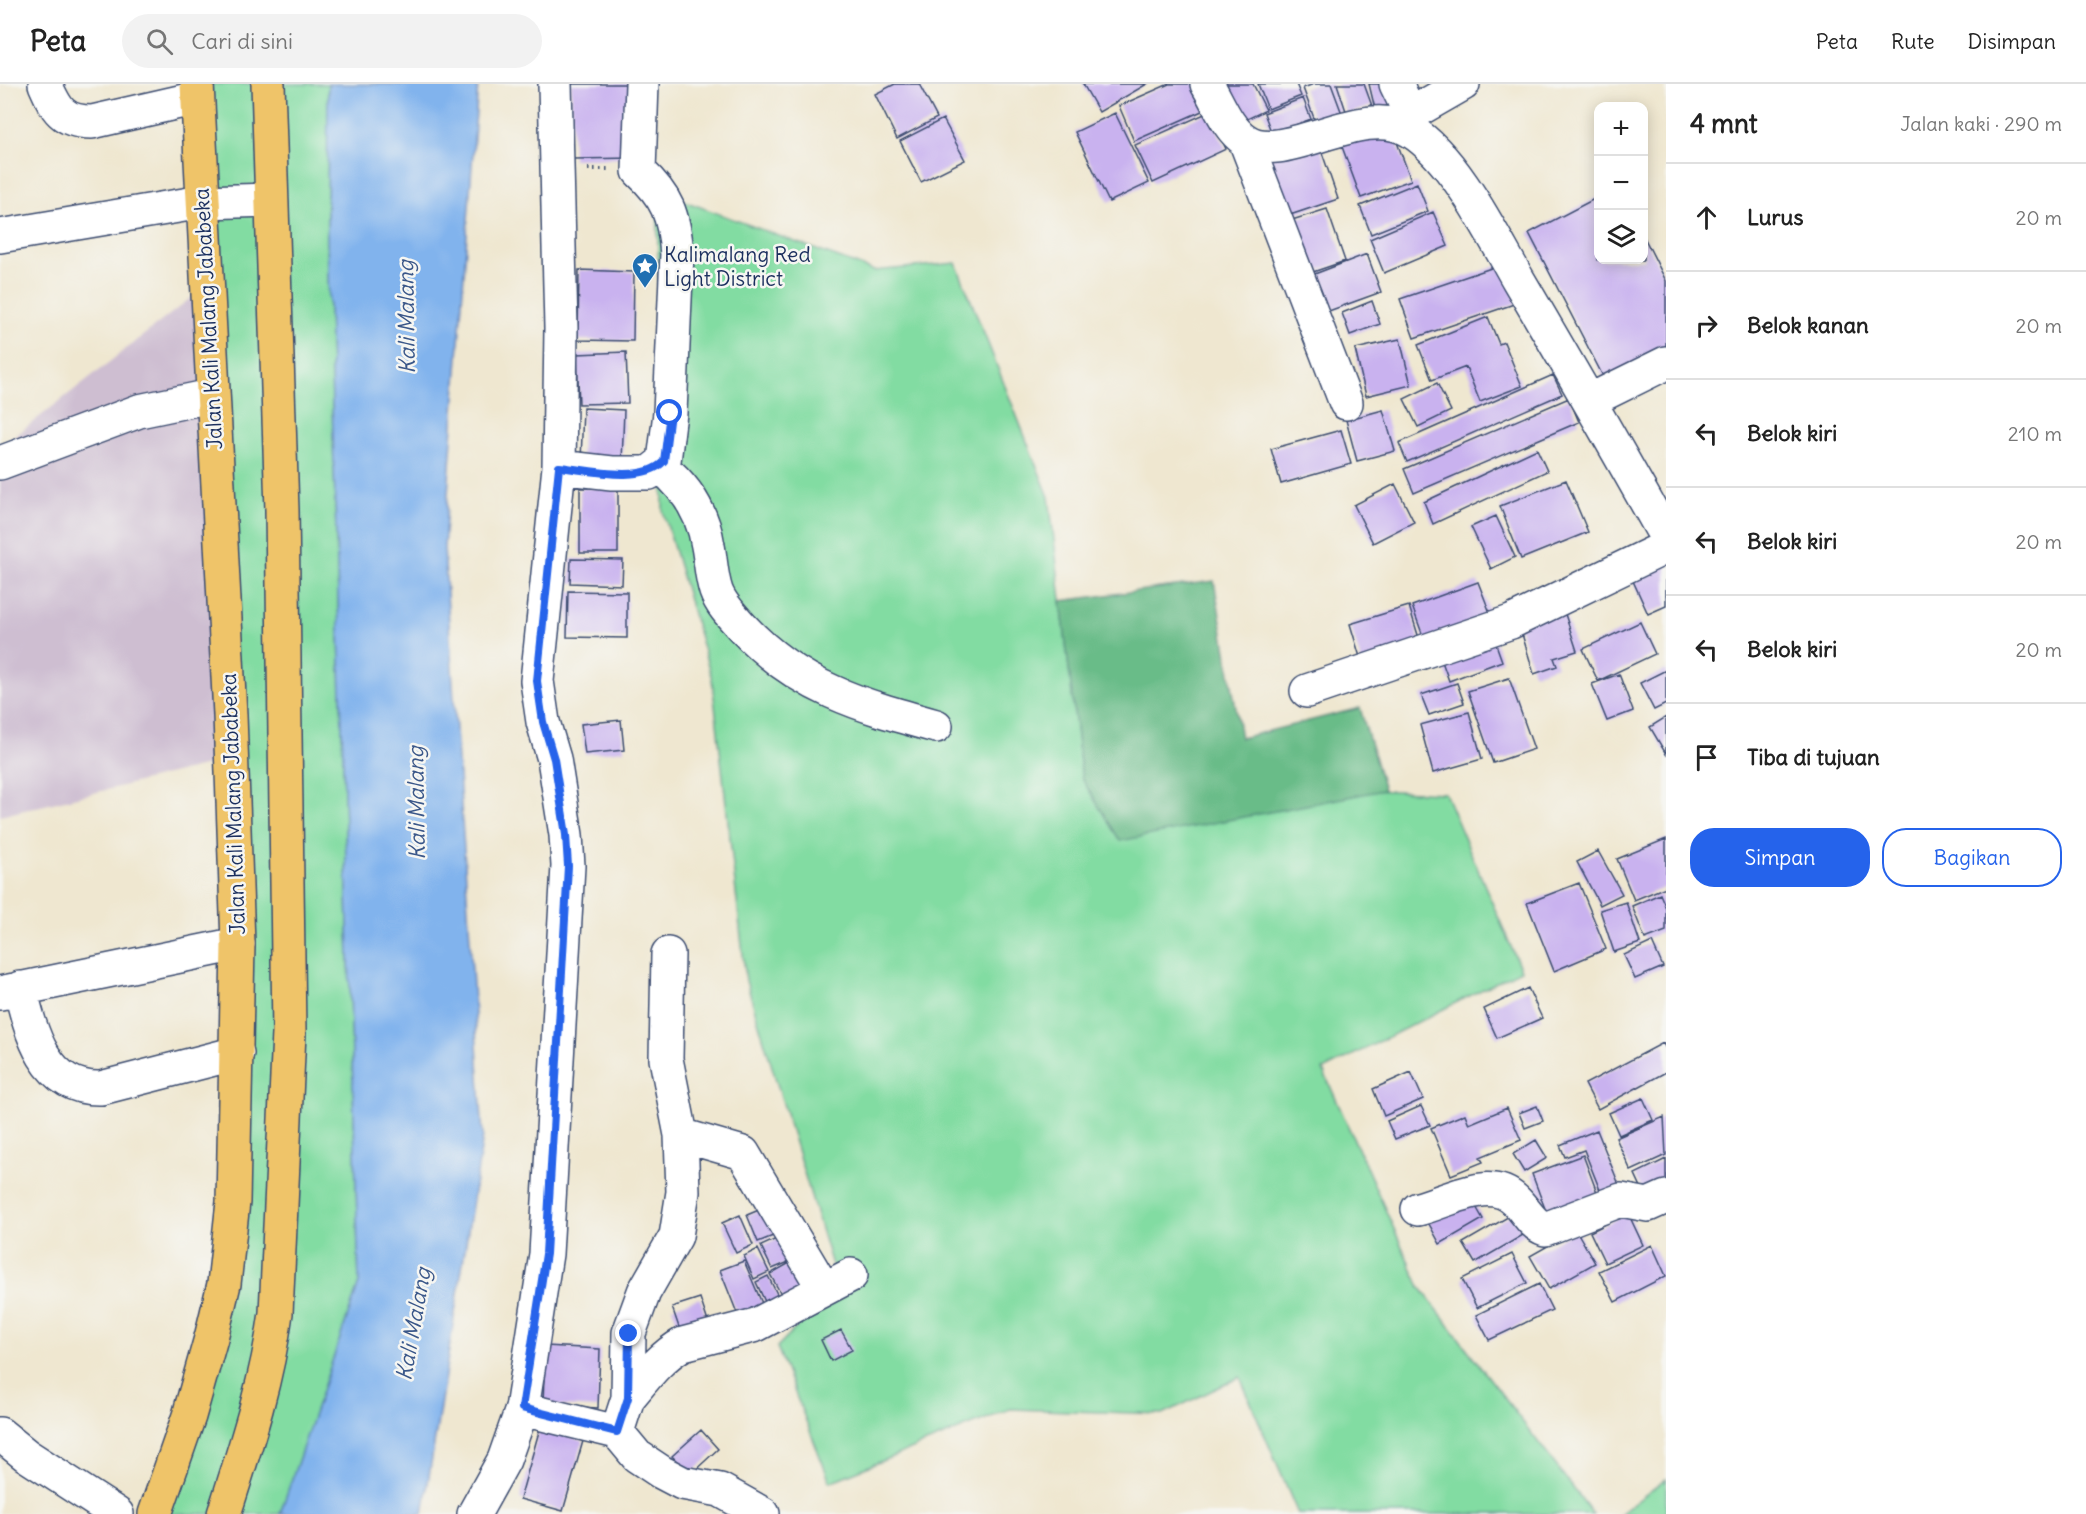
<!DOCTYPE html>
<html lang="id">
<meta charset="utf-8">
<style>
body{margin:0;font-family:Delius,sans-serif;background:#f2f2f2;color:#222}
.controls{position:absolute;right:18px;top:18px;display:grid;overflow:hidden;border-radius:12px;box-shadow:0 3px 15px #0003}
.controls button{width:54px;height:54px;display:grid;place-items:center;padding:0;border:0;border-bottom:2px solid #e0e0e0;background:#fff;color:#222;font:30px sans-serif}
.stop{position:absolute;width:18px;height:18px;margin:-14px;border:4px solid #2563eb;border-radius:50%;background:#fff}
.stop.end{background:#2563eb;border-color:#fff;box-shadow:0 2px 6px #0008}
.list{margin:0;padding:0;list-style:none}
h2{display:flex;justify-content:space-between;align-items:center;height:78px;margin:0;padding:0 24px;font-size:26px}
h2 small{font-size:20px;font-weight:400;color:#767676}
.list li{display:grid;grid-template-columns:39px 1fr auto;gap:18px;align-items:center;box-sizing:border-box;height:108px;padding:0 24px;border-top:2px solid #e0e0e0}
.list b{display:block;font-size:22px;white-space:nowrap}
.list em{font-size:20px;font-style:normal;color:#767676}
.actions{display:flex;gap:12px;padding:18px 24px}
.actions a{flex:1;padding:14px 0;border:2px solid #2563eb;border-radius:24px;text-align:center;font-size:21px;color:#2563eb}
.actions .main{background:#2563eb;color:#fff}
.icon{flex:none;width:33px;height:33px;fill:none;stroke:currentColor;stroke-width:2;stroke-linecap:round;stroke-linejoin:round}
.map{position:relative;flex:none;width:1666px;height:1430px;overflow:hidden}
header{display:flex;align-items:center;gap:36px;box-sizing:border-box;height:84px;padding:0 30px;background:#fff;border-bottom:2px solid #e0e0e0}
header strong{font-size:28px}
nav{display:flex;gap:33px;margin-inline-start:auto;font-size:21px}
.search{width:420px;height:54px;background:#f2f2f2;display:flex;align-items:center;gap:15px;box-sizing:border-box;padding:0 21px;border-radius:33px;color:#767676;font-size:22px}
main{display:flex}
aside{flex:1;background:#fff}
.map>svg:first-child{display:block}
.industrial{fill:#cebed1}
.green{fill:#82dca2;stroke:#4e8680;stroke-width:1.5}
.forest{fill:#69bc88;stroke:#427673;stroke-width:1.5}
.water{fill:#81b3ed;stroke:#4e71a6;stroke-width:1.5}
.building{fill:#c9b2ef}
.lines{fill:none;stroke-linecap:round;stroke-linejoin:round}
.minor-casing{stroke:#3b4b6f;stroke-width:36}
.major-casing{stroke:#3b4b6f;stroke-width:36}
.path{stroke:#3b4b6f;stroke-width:4;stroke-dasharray:1.5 4.5;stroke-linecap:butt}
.minor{stroke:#fff;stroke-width:33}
.major{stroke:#efc469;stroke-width:33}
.route{stroke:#2563eb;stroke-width:8}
.labels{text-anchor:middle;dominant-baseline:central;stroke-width:5;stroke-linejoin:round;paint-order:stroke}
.poi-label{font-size:21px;fill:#1b2f5e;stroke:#f6f6f2;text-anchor:start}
.street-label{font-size:21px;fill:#1b2f5e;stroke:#f6f6f2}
.water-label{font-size:22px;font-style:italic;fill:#3a5789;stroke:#f6f6f2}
</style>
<header>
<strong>Peta</strong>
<div class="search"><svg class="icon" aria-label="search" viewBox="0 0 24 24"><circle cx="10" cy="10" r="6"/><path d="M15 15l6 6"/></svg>Cari di sini</div>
<nav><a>Peta</a><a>Rute</a><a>Disimpan</a></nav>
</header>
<main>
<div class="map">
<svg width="1666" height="1430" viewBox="0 0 1666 1430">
<rect width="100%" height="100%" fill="#f6f6f2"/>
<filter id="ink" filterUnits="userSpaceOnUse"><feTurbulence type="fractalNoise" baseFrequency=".0167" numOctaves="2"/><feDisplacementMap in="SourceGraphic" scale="12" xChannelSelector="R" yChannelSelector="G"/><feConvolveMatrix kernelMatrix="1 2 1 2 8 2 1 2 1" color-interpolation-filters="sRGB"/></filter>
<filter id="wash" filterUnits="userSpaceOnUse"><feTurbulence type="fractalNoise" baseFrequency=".008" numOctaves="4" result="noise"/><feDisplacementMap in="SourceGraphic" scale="24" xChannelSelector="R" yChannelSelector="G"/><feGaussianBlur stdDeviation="1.35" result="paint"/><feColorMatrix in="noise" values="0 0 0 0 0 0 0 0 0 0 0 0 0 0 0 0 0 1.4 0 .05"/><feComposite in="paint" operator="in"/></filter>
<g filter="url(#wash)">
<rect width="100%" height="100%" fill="#efe7d0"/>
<!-- industrial -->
<path class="industrial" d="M 206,202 L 232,675 L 0,732 L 0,364 Z"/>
<!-- green -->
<path class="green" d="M 197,0 L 328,0 L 327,155 L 359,1199 L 280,1430 L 156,1430 L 233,1118 Z
M 657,107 L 874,187 L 956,179 L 1049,413 L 1082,695 L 1445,709 L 1521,886 L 1323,986 L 1420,1203 L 1593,1430 L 1298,1430 L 1240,1293 L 1163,1330 L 1010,1325 L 830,1398 L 777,1263 L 838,1201 L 746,897 L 712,595 L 663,427 Z
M 1666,1395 L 1666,1430 L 1620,1430 Z"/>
<!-- forest -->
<path class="forest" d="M 1214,497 L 1241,654 L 1360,624 L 1384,706 L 1120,757 L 1082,695 L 1061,517 Z"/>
<!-- water -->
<path class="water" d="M 328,0 L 478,0 L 444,464 L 483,1052 L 423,1430 L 280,1430 L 359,1199 L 327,155 Z"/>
<g id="blocks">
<!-- building -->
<path class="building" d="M 571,0 L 632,0 L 634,74 L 573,75 Z
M 895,0 L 919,0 L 937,34 L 897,55 L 875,10 Z
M 1083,0 L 1147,0 L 1099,28 Z
M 1169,0 L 1201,0 L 1211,23 L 1134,57 L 1119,22 Z
M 1225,0 L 1253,0 L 1266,26 L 1243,37 Z
M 1258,0 L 1296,0 L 1301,12 L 1268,25 Z
M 1314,0 L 1331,0 L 1341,27 L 1315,37 L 1303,4 Z
M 1337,0 L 1364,0 L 1372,22 L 1347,30 Z
M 1369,0 L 1391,0 L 1396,20 L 1375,25 Z
M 1303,14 L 1311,35 L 1272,50 L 1264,29 Z
M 1209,28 L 1226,65 L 1153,99 L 1135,61 Z
M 1115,29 L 1149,99 L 1109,118 L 1075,48 Z
M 943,35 L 965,76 L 921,98 L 900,57 Z
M 1391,42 L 1411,96 L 1361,114 L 1341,60 Z
M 1318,57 L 1338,115 L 1287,132 L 1267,75 Z
M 1417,99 L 1428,127 L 1371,150 L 1360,122 Z
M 1598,113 L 1598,176 L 1644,176 L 1644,153 L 1666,197 L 1666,268 L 1606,298 L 1529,149 Z
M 1327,125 L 1345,177 L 1310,189 L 1292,136 Z
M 1433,128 L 1448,162 L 1384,189 L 1370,155 Z
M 1367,170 L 1381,208 L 1326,228 L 1312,191 Z
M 1503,180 L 1517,219 L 1414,254 L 1400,215 Z
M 579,186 L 634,188 L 633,257 L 578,256 Z
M 1372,217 L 1380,240 L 1350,251 L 1342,229 Z
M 1488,233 L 1499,260 L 1504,258 L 1522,302 L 1480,318 L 1466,283 L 1432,296 L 1418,261 Z
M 1400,255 L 1411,301 L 1366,312 L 1355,265 Z
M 626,268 L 628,319 L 579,320 L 577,270 Z
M 1553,291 L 1562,310 L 1407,378 L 1399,359 Z
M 1437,299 L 1451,327 L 1418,343 L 1404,315 Z
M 1569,314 L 1579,338 L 1414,409 L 1404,385 Z
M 583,324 L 624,326 L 622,378 L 581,377 Z
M 1383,326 L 1395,367 L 1357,377 L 1346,336 Z
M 1341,346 L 1351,380 L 1281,400 L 1271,365 Z
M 1537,365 L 1547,387 L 1433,440 L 1424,418 Z
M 1566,396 L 1588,448 L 1521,475 L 1500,422 Z
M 1395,400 L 1414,438 L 1373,459 L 1354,421 Z
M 580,404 L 618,404 L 618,469 L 580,469 Z
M 1496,432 L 1515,473 L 1491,485 L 1471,443 Z
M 1666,471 L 1666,522 L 1648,530 L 1629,488 Z
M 571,475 L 623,476 L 622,501 L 570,499 Z
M 1478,498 L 1494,539 L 1427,563 L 1412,522 Z
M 568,507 L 627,508 L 627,554 L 567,553 Z
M 1409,522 L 1422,564 L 1363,583 L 1350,540 Z
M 1564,527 L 1577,567 L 1554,574 L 1557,582 L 1534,590 L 1519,540 Z
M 1640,538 L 1655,570 L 1598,597 L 1583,565 Z
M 1492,549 L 1502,577 L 1449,597 L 1439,569 Z
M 1666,586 L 1666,620 L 1654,626 L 1640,599 Z
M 1619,590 L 1633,627 L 1607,637 L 1592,600 Z
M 1509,594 L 1534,665 L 1493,679 L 1468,607 Z
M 1457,599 L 1464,619 L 1429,631 L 1421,611 Z
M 1469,628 L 1482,675 L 1433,689 L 1420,641 Z
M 1666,633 L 1666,670 L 1650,643 Z
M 621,636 L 624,666 L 585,670 L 581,640 Z
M 1666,755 L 1666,803 L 1634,816 L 1617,775 Z
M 1598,767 L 1622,810 L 1600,821 L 1577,778 Z
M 1579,799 L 1606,865 L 1554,887 L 1527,819 Z
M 1660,810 L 1666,824 L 1666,847 L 1645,855 L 1632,822 Z
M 1626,818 L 1640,859 L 1614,868 L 1600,826 Z
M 1652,858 L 1663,883 L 1635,895 L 1624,871 Z
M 1528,904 L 1542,934 L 1497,954 L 1484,925 Z
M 1663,959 L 1666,965 L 1666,988 L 1598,1025 L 1585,1000 Z
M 1411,988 L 1423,1015 L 1384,1032 L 1373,1005 Z
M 1643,1014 L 1653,1036 L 1619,1051 L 1609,1029 Z
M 1421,1022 L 1430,1041 L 1395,1055 L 1387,1037 Z
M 1537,1022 L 1543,1037 L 1525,1044 L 1519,1029 Z
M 1507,1024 L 1521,1056 L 1480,1073 L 1483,1078 L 1451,1091 L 1431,1044 L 1465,1030 L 1469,1040 Z
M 1664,1033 L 1666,1071 L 1631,1087 L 1616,1054 Z
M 1597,1046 L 1622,1108 L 1604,1116 L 1584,1066 L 1565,1073 L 1560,1061 Z
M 1536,1056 L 1547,1074 L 1524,1088 L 1513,1070 Z
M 1583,1071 L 1601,1119 L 1550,1138 L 1532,1090 Z
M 1666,1075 L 1666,1109 L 1648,1118 L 1635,1090 Z
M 1471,1114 L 1483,1135 L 1440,1160 L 1428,1138 Z
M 766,1123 L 778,1150 L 758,1158 L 747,1131 Z
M 1518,1127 L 1530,1147 L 1475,1179 L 1463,1159 Z
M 1628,1129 L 1643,1161 L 1605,1179 L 1590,1148 Z
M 740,1131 L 753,1161 L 736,1169 L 722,1139 Z
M 1576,1146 L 1595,1179 L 1549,1205 L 1530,1172 Z
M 785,1151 L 796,1175 L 772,1185 L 761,1162 Z
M 1652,1161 L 1666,1192 L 1615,1218 L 1599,1187 Z
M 758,1165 L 769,1188 L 754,1195 L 744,1172 Z
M 1512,1170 L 1527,1199 L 1477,1224 L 1462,1195 Z
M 797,1175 L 812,1203 L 785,1217 L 770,1190 Z
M 744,1177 L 764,1224 L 739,1234 L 720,1186 Z
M 768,1192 L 780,1216 L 767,1222 L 756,1198 Z
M 1539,1200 L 1552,1226 L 1489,1256 L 1476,1231 Z
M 700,1214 L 710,1244 L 682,1252 L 672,1223 Z
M 841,1246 L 852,1266 L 831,1277 L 821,1256 Z
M 545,1262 L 600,1265 L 598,1324 L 543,1321 Z
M 540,1344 L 583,1357 L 563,1427 L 520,1415 Z
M 701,1346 L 718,1365 L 690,1391 L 672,1372 Z"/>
</g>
</g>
<g filter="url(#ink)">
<use href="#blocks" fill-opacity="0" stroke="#3b4b6f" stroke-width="1.5"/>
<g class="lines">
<!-- minor casing -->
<g class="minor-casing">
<path id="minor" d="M 45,0 C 56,25 62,38 92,38 L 197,14
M 1207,0 C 1218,18 1227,44 1245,56 C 1283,83 1362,16 1411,47 C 1455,74 1493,152 1519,197 C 1569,282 1618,367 1666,453
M 1396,0 L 1411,31
M 1395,39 L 1463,0
M 1245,56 L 1346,319
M 0,152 L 202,118 L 271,116
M 1589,317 L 1666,279
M 0,379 L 139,327 L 211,312
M 660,382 C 686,403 703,428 708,462 C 711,477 711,492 716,507 C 721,521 733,533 743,544 C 799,604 860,621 936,642
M 559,383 L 612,389 L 649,389 L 664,377 L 670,329 L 677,170 C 674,131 667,113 639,87 L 642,0
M 1307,607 L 1511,538 L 1666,463
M 20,904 C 31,949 45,1006 101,1004 L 237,969
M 0,909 L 238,860
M 681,1051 L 743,1069 L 824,1205
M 1418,1125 C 1447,1118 1489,1091 1515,1116 C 1525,1125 1532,1141 1545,1145 L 1621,1116 L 1648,1121 L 1666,1113
M 628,1314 C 645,1294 660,1273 683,1260 L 756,1241 L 851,1191
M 522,1325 L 617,1348 L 628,1314 L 629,1249 L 644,1208 L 676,1152 L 683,1108 L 681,1051 L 666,975 L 668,870
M 617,1348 L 637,1372 L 661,1388 L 682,1399 L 720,1406 L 763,1430
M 0,1350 L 26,1371 L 117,1430
M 474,1430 L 504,1376 L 522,1325 L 546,1170 L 568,782 L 566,751 L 554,675 L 543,638 L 537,597 L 559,383 L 561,244 L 555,0"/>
</g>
<!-- major casing -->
<g class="major-casing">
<path id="major" d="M 155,1430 L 189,1332 L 211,1254 L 224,1200 L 233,1118 L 238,860 L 230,631 L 197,0
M 224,1430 C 245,1364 267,1298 276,1229 L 289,949 L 282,426 L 268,0"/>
</g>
<!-- path -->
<path class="path" d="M 588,85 L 608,85"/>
<!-- minor -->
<use href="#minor" class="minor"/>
<!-- major -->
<use href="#major" class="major"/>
</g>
</g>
<g class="lines" filter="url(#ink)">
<!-- route -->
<path class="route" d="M 629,1250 L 628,1314 L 617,1348 L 522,1324 L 546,1170 L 568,782 L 566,751 L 554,675 L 543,638 L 537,597 L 559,383 C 587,386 644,400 664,377 L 670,329"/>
</g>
<!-- icons -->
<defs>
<g id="sight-pin" transform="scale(1.35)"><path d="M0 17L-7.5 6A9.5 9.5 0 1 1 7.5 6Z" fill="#1f6fb2" stroke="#f6f6f2"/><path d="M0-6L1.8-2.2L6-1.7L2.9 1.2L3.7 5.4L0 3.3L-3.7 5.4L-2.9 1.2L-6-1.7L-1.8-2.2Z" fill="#fff"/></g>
</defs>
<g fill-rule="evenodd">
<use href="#sight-pin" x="645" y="182"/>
</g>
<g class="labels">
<!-- poi labels -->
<g class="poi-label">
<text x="664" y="170">Kalimalang Red<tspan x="664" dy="24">Light District</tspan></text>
</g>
<!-- street labels -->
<g class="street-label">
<text transform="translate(208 235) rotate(-93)">Jalan Kali Malang Jababeka</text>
<text transform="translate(233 720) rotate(-92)">Jalan Kali Malang Jababeka</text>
</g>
<!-- water labels -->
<g class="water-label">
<text transform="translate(406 233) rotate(-91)">Kali Malang</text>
<text transform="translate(416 719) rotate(-91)">Kali Malang</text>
<text transform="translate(413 1240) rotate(-80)">Kali Malang</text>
</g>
</g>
</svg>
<div class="controls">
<button>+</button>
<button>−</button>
<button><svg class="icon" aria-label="layers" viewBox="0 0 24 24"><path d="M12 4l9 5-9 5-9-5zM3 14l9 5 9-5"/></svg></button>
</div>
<div class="stop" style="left:670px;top:329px"></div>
<div class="stop end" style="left:629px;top:1250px"></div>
</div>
<aside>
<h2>4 mnt<small>Jalan kaki · 290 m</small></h2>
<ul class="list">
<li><svg class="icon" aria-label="ahead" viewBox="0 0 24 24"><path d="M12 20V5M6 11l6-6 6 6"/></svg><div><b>Lurus</b></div><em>20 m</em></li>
<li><svg class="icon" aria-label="right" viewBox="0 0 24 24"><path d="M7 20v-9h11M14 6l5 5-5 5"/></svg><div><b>Belok kanan</b></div><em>20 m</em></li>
<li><svg class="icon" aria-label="left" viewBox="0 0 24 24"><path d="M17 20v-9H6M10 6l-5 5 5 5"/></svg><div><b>Belok kiri</b></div><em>210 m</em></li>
<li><svg class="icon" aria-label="left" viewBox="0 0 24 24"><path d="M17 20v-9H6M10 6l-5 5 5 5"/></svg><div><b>Belok kiri</b></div><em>20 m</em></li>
<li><svg class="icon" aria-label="left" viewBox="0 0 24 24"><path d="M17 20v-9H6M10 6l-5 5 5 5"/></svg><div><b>Belok kiri</b></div><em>20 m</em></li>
<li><svg class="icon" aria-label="arrive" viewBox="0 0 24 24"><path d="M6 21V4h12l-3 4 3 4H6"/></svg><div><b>Tiba di tujuan</b></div></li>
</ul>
<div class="actions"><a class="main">Simpan</a><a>Bagikan</a></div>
</aside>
</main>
